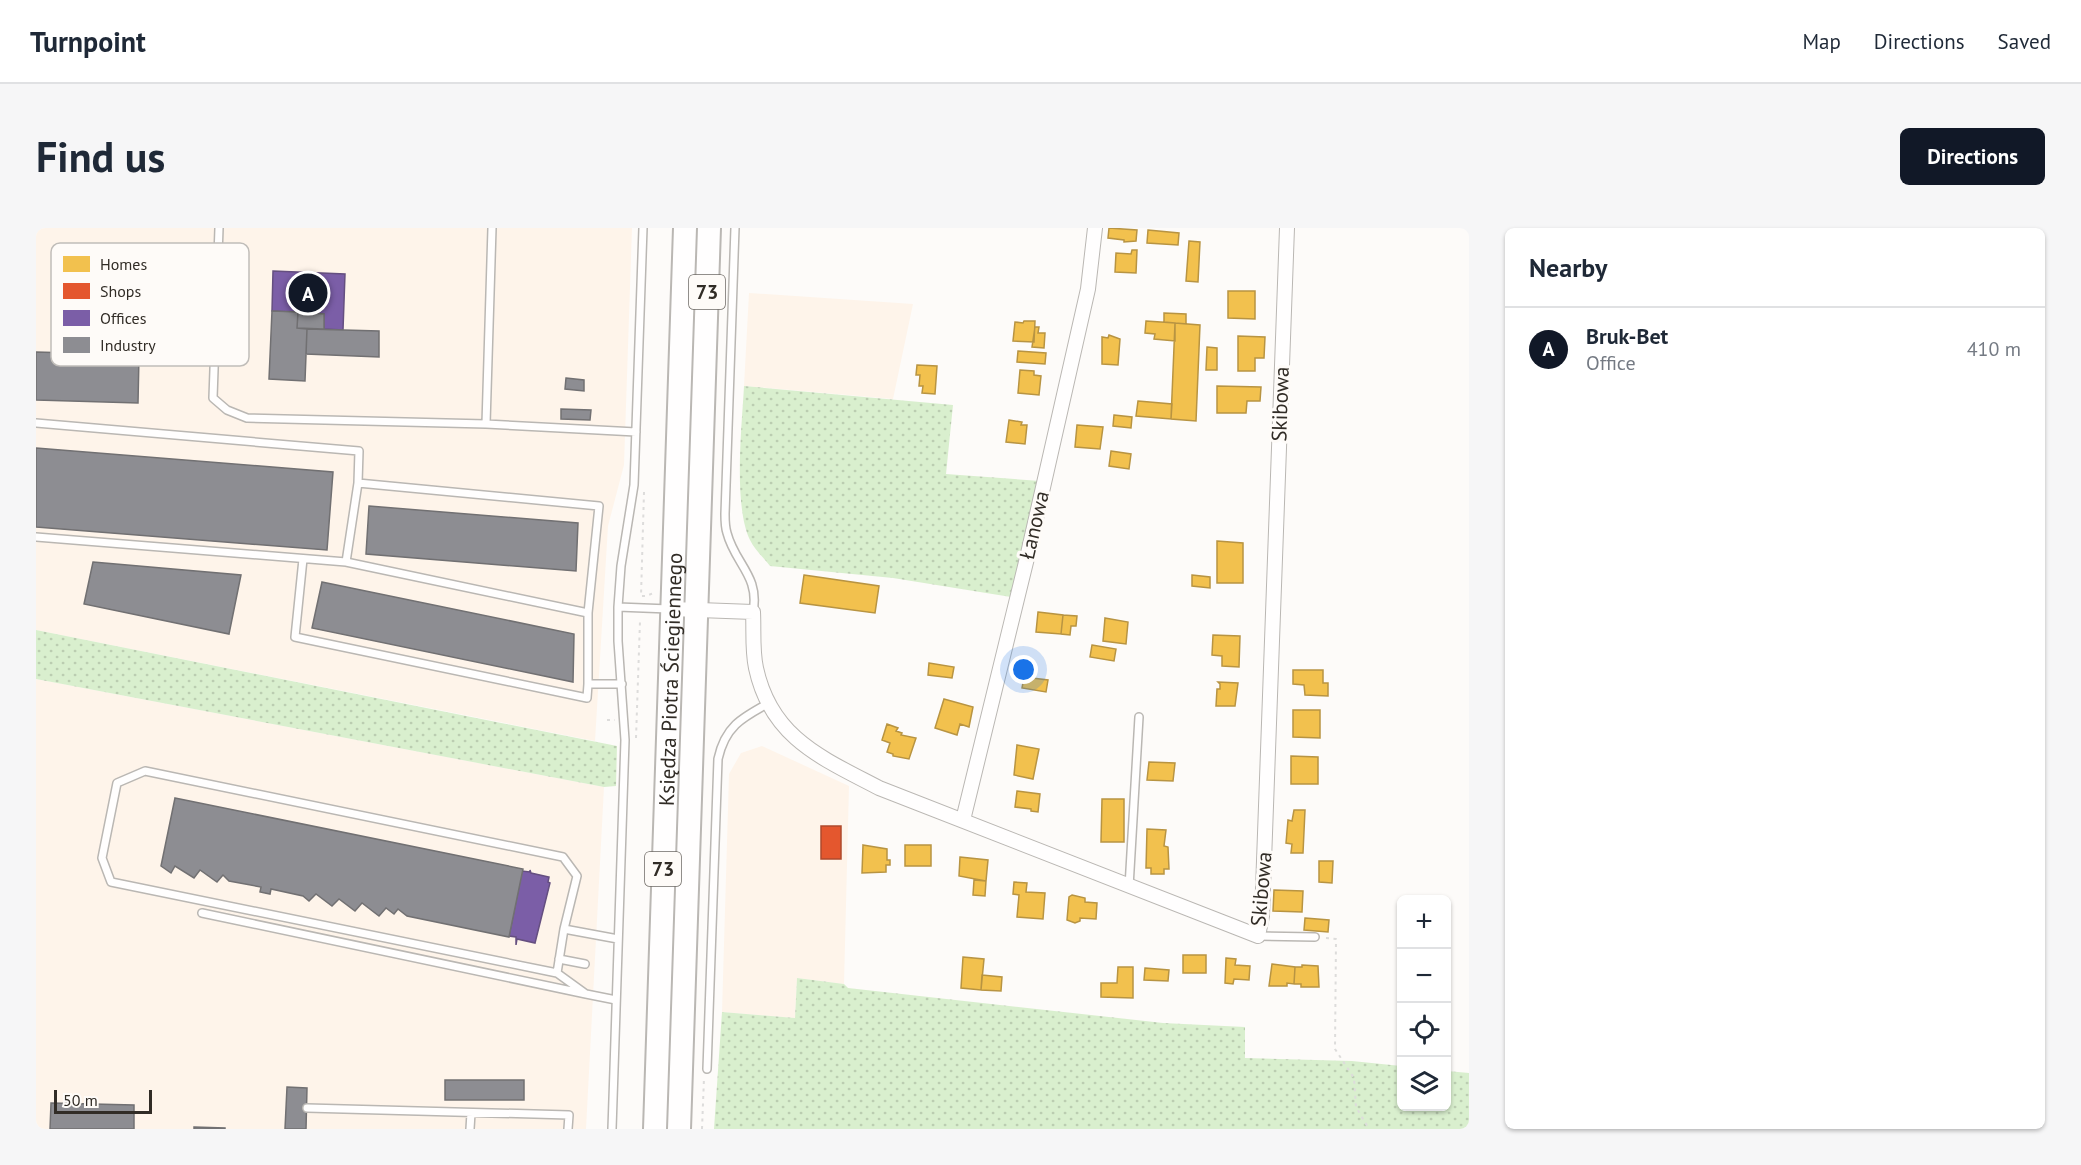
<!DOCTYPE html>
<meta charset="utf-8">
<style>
body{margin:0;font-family:"PT Sans",sans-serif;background:#f6f6f7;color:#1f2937}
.controls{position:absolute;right:18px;bottom:18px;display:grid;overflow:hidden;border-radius:9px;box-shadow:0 2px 4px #0004}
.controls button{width:54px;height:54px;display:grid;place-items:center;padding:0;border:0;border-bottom:2px solid #e0e1e3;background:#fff;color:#1f2937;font:30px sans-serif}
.scale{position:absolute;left:18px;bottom:15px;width:98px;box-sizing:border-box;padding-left:6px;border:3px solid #312c26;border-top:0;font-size:16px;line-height:21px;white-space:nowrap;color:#312c26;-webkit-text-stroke:4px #fefbf8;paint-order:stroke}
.you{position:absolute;left:988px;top:442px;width:21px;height:21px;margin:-15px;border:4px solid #fff;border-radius:50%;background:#1a73e8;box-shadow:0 0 0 9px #1a73e833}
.badge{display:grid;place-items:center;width:39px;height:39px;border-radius:50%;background:#111827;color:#fff;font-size:20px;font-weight:700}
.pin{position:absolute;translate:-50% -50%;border:3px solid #fff;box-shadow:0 2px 6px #0006}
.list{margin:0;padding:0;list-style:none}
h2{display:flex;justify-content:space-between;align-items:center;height:78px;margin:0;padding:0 24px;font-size:26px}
h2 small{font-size:20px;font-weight:400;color:#747a83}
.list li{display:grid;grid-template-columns:39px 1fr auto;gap:18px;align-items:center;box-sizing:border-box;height:84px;padding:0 24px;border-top:2px solid #e0e1e3}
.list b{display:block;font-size:22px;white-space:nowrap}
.list p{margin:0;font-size:20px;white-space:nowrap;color:#747a83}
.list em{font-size:20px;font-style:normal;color:#747a83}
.icon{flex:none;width:33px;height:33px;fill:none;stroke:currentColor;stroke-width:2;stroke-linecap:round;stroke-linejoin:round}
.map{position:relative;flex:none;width:1433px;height:901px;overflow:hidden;border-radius:9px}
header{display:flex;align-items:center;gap:36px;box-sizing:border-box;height:84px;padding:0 30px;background:#fff;border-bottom:2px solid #e0e1e3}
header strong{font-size:28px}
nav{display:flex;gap:33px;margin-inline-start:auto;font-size:21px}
.intro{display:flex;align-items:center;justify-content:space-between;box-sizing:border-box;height:144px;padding:0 36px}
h1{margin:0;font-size:42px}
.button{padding:15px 27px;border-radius:9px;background:#111827;color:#fff;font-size:21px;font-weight:700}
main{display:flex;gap:36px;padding:0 36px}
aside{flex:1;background:#fff;border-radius:9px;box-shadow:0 2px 4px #0004}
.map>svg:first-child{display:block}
.built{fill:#fef4ea}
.grass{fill:url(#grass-dots)}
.homes{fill:#f2c14e;stroke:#b89442;stroke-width:1.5}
.shops{fill:#e4572e;stroke:#ae4a2c;stroke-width:1.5}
.offices{fill:#7b5ea7;stroke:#654f80;stroke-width:1.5}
.industry{fill:#8d8d92;stroke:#717072;stroke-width:1.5}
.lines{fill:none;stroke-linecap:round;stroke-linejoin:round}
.lane-casing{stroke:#bab7b3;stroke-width:10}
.street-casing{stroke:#bab7b3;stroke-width:16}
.primary-casing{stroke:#bab7b3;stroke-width:26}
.path{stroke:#dddcdb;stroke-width:2;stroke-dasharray:3 4.5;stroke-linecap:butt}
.lane{stroke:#fffefe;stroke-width:7}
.street{stroke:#fffefe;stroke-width:14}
.primary{stroke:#fffefe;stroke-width:22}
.labels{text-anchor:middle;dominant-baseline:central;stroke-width:6;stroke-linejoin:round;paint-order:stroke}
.shield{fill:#fefbf8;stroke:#6e6a65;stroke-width:1.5}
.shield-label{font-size:20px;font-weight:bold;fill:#312c26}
.street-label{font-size:21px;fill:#312c26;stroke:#fefbf8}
.key{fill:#fefbf8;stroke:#c0bdb9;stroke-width:1.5}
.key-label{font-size:16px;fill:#312c26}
</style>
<header>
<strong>Turnpoint</strong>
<nav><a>Map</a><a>Directions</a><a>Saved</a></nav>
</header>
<div class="intro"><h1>Find us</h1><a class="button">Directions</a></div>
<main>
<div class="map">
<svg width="1433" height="901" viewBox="0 0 1433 901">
<defs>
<pattern id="grass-dots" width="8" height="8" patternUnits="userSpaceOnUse" patternTransform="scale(1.5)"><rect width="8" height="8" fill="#d9efce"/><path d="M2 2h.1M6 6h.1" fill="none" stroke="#bbcdb1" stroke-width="1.8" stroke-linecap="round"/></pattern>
</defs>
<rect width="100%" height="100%" fill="#fdfbf9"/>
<!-- built -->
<path class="built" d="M 0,0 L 596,0 L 588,237 L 572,298 L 559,513 L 0,402 Z
M 713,65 L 877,76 L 857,171 L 708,158 Z
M 0,451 L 568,559 L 550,901 L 0,901 Z
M 726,518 L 813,558 L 808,756 L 761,750 L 759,790 L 686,784 L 693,546 L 705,525 Z"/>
<!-- grass -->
<path class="grass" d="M 708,158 L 917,177 L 910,246 L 1004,253 L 975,369 L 857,350 L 734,338 C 728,330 718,321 714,312 C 697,277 706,197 708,158 Z
M 0,402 L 581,518 L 580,558 L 568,559 L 0,451 Z
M 761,750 L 808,756 L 812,760 L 1127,795 L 1209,799 L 1209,830 L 1316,833 L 1365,838 L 1366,878 L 1410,878 L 1411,843 L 1433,845 L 1433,901 L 678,901 L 686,784 L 759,790 Z"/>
<!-- homes -->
<path class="homes" d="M 1073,0 L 1101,2 L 1100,13 L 1088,14 L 1088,12 L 1072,10 Z
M 1112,2 L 1143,5 L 1142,17 L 1111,15 Z
M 1153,13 L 1164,14 L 1162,54 L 1150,53 Z
M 1096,22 L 1101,22 L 1100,45 L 1079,44 L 1080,25 L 1095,26 Z
M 1192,63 L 1219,63 L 1219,91 L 1192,90 Z
M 1128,85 L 1150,86 L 1150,96 L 1128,94 Z
M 988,93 L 999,93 L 998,114 L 977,113 L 979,94 L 987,95 Z
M 1110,93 L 1139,95 L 1139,113 L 1118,111 L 1119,106 L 1109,105 Z
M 1139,95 L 1164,97 L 1160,193 L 1135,191 Z
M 999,99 L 1003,99 L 1002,105 L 1009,105 L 1008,120 L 996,119 Z
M 1073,107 L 1084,111 L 1082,137 L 1066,136 L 1066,109 L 1072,110 Z
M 1202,108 L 1229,109 L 1228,130 L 1219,130 L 1219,143 L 1202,143 Z
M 1171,119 L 1181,120 L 1181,142 L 1170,142 Z
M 982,123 L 1010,125 L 1009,136 L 981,134 Z
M 881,137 L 901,138 L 899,166 L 886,165 L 887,158 L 883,158 L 884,147 L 880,147 Z
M 984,142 L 998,143 L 998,147 L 1005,148 L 1003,167 L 982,165 Z
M 1181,158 L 1225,159 L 1224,173 L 1211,173 L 1210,185 L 1181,185 Z
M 1102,173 L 1136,176 L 1135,191 L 1100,188 Z
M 1078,187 L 1096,189 L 1095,200 L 1077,198 Z
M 973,192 L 986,194 L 985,197 L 991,197 L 989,216 L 970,214 Z
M 1041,197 L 1067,199 L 1064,221 L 1039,219 Z
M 1075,223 L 1095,226 L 1093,241 L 1073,238 Z
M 1181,313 L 1207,315 L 1207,355 L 1181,355 Z
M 768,347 L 843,358 L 839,385 L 764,375 Z
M 1156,347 L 1174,349 L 1174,360 L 1156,358 Z
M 1002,384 L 1027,387 L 1025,406 L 1000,404 Z
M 1027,387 L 1041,388 L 1040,398 L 1035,398 L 1034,407 L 1025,406 Z
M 1069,390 L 1092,394 L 1090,416 L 1067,413 Z
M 1177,407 L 1204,408 L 1203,439 L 1186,438 L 1186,428 L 1176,427 Z
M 1056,417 L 1080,421 L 1078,433 L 1054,429 Z
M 893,435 L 918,439 L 916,450 L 892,447 Z
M 1257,442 L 1287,442 L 1287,455 L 1292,455 L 1292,468 L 1269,467 L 1268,457 L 1257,456 Z
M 988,449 L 1012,452 L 1010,464 L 986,460 Z
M 1182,454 L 1202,455 L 1199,478 L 1180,478 L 1181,461 L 1184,461 L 1184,456 Z
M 908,471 L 937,479 L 933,499 L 924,496 L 921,507 L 899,500 Z
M 1257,482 L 1284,482 L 1284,510 L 1257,509 Z
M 851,496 L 862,500 L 860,503 L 866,505 L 865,507 L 880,510 L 873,531 L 857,528 L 857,526 L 851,524 L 854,515 L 846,512 Z
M 981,517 L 1003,521 L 997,551 L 978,547 Z
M 1255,528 L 1282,529 L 1282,556 L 1255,556 Z
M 1113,534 L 1139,535 L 1137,553 L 1111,552 Z
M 981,563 L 1004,566 L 1002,584 L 995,583 L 995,581 L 979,579 Z
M 1066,571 L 1088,571 L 1088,614 L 1065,614 Z
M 1258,582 L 1269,582 L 1267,625 L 1255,625 L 1256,616 L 1250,615 L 1252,592 L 1256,593 Z
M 1111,601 L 1130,602 L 1128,618 L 1132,619 L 1133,641 L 1128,641 L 1128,646 L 1115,646 L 1115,640 L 1110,640 Z
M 827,617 L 851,621 L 851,632 L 854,632 L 854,637 L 850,637 L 850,644 L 826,645 Z
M 869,617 L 895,617 L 895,638 L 869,638 Z
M 924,629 L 952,632 L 950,653 L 923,648 Z
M 1283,633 L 1297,633 L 1296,655 L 1283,654 Z
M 938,652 L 950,653 L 949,668 L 937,667 Z
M 978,654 L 991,655 L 990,664 L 1009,665 L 1007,691 L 981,689 L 983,667 L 977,666 Z
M 1238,662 L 1267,663 L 1266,684 L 1237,683 Z
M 1036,667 L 1049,670 L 1049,674 L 1061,675 L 1060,691 L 1044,690 L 1044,693 L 1039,695 L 1031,692 L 1033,669 Z
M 1269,690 L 1293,692 L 1292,704 L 1268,702 Z
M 1147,727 L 1170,727 L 1170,745 L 1147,745 Z
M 927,729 L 948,731 L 945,762 L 925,760 Z
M 1190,730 L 1200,731 L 1199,737 L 1214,738 L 1213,752 L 1198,751 L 1197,756 L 1189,755 Z
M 1236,736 L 1259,739 L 1258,756 L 1251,755 L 1251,758 L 1233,758 Z
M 1266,737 L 1282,738 L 1283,759 L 1265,759 L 1265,756 L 1258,756 L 1259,739 L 1266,739 Z
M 1082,739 L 1097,739 L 1097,770 L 1065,769 L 1065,755 L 1081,755 Z
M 1109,740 L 1133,742 L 1132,753 L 1108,752 Z
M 946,747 L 966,749 L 965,763 L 945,762 Z"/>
<!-- shops -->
<path class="shops" d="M 785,598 L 805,598 L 805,631 L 785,631 Z"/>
<!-- offices -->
<path class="offices" d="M 237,43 L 309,46 L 307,102 L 288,101 L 288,86 L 236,83 Z
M 494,642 L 495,645 L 513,649 L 512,654 L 514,655 L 499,715 L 481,711 L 480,717 L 480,709 L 473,708 L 486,643 L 494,644 Z"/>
<!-- industry -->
<path class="industry" d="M 236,83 L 262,84 L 261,100 L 271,101 L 269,153 L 233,151 Z
M 262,84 L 288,86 L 288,101 L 261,100 Z
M 271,101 L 343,103 L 343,129 L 270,126 Z
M 0,124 L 103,127 L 102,175 L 0,172 Z
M 530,150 L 548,152 L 548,163 L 529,161 Z
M 525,181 L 555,182 L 554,192 L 525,191 Z
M 0,220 L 297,244 L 291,322 L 0,299 Z
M 333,278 L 542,295 L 540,343 L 330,326 Z
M 57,334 L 205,347 L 193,406 L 48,376 Z
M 286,354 L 538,406 L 537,454 L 276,400 Z
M 139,570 L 487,641 L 473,709 L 371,688 L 362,681 L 358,686 L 350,680 L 343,688 L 326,675 L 319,683 L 303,671 L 296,678 L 280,666 L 273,673 L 267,668 L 235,661 L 234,666 L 224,664 L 225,659 L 193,653 L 187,647 L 181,654 L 164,642 L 158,650 L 139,638 L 135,645 L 125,638 Z
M 409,852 L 488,852 L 488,872 L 409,872 Z
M 251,859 L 271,860 L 270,901 L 249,901 Z
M 15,875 L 98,877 L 98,901 L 14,901 Z
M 158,899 L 189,900 L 189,901 L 158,901 Z"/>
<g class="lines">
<!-- lane casing -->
<g class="lane-casing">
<path id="lane" d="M 183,0 L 177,170 L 191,182 L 211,190 L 450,196 L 600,204
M 699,0 L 689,286 C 689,292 689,299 691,305 C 699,336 724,348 717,384
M 0,195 L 323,223 L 322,255 L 563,278 L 552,385 L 552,456 L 586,456
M 450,196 L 456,0
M 0,309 L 310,334 L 552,385
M 267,331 L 259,409 L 551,470 L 552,456
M 310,334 L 322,255
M 582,379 L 633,381
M 1093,659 L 1103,489
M 166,685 L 550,766
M 528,701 L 521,745 L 75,654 L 66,630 L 81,555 L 109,543 L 527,629 L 541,648 L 528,701 L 582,711
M 1222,708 L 1279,709
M 523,731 L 549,736
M 521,745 L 550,766 L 580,772
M 671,841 L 682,531 C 689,499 705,490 733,475
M 271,880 L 533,887 L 532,901
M 434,901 L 435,885
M 576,901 L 589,512 L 582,413 L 582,379 L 585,338 L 598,257 L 607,0"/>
</g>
<!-- street casing -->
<g class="street-casing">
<path id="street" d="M 636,381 L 717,384 C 718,402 716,422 720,440 C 735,510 786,530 843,560 L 1222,708 L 1226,688 L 1251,0
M 927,592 L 991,330 L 1052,61 L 1059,0"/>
</g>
<!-- primary casing -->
<g class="primary-casing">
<g id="primary">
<path id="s1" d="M 619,901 L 649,0"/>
<path d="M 643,901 L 673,0"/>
</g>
</g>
<!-- path -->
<path class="path" d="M 608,264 L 605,368 L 610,368 L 620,364
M 571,492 L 579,492
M 600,510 L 604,393
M 1290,710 L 1300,711 L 1299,821 L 1318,850 L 1320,879 L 1333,901
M 666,901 L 668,850"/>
<!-- lane -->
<use href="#lane" class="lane"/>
<!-- street -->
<use href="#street" class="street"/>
<!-- primary -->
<use href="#primary" class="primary"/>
</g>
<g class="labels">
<!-- shield labels -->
<g class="shield">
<rect x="653" y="47" width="36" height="34" rx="4.5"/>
<rect x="609" y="624" width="36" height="34" rx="4.5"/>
</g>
<g class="shield-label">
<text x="671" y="64">73</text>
<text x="627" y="641">73</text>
</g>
<!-- street labels -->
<g class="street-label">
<text transform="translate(1244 176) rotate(-88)">Skibowa</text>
<text transform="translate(998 297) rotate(-77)">Łanowa</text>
<text stroke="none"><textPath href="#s1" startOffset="450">Księdza Piotra Ściegiennego</textPath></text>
<text transform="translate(1225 661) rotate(-85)">Skibowa</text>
</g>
</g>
<!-- legend -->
<rect x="15" y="15" width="198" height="123" rx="9" class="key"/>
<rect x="27" y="28" width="27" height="16" fill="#f2c14e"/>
<rect x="27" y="55" width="27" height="16" fill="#e4572e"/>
<rect x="27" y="82" width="27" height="16" fill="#7b5ea7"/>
<rect x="27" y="109" width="27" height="16" fill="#8d8d92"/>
<g class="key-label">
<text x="64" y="42">Homes</text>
<text x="64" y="69">Shops</text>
<text x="64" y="96">Offices</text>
<text x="64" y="123">Industry</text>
</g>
</svg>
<div class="controls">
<button>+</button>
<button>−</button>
<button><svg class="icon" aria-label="locate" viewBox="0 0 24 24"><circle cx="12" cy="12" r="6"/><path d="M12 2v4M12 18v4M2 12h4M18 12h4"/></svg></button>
<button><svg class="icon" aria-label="layers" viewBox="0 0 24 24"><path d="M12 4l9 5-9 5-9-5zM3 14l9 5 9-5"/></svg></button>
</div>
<div class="scale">50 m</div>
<div class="you"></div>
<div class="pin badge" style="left:272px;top:65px">A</div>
</div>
<aside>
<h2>Nearby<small></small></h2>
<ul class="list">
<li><span class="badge">A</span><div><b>Bruk-Bet</b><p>Office</p></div><em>410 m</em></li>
</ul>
</aside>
</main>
